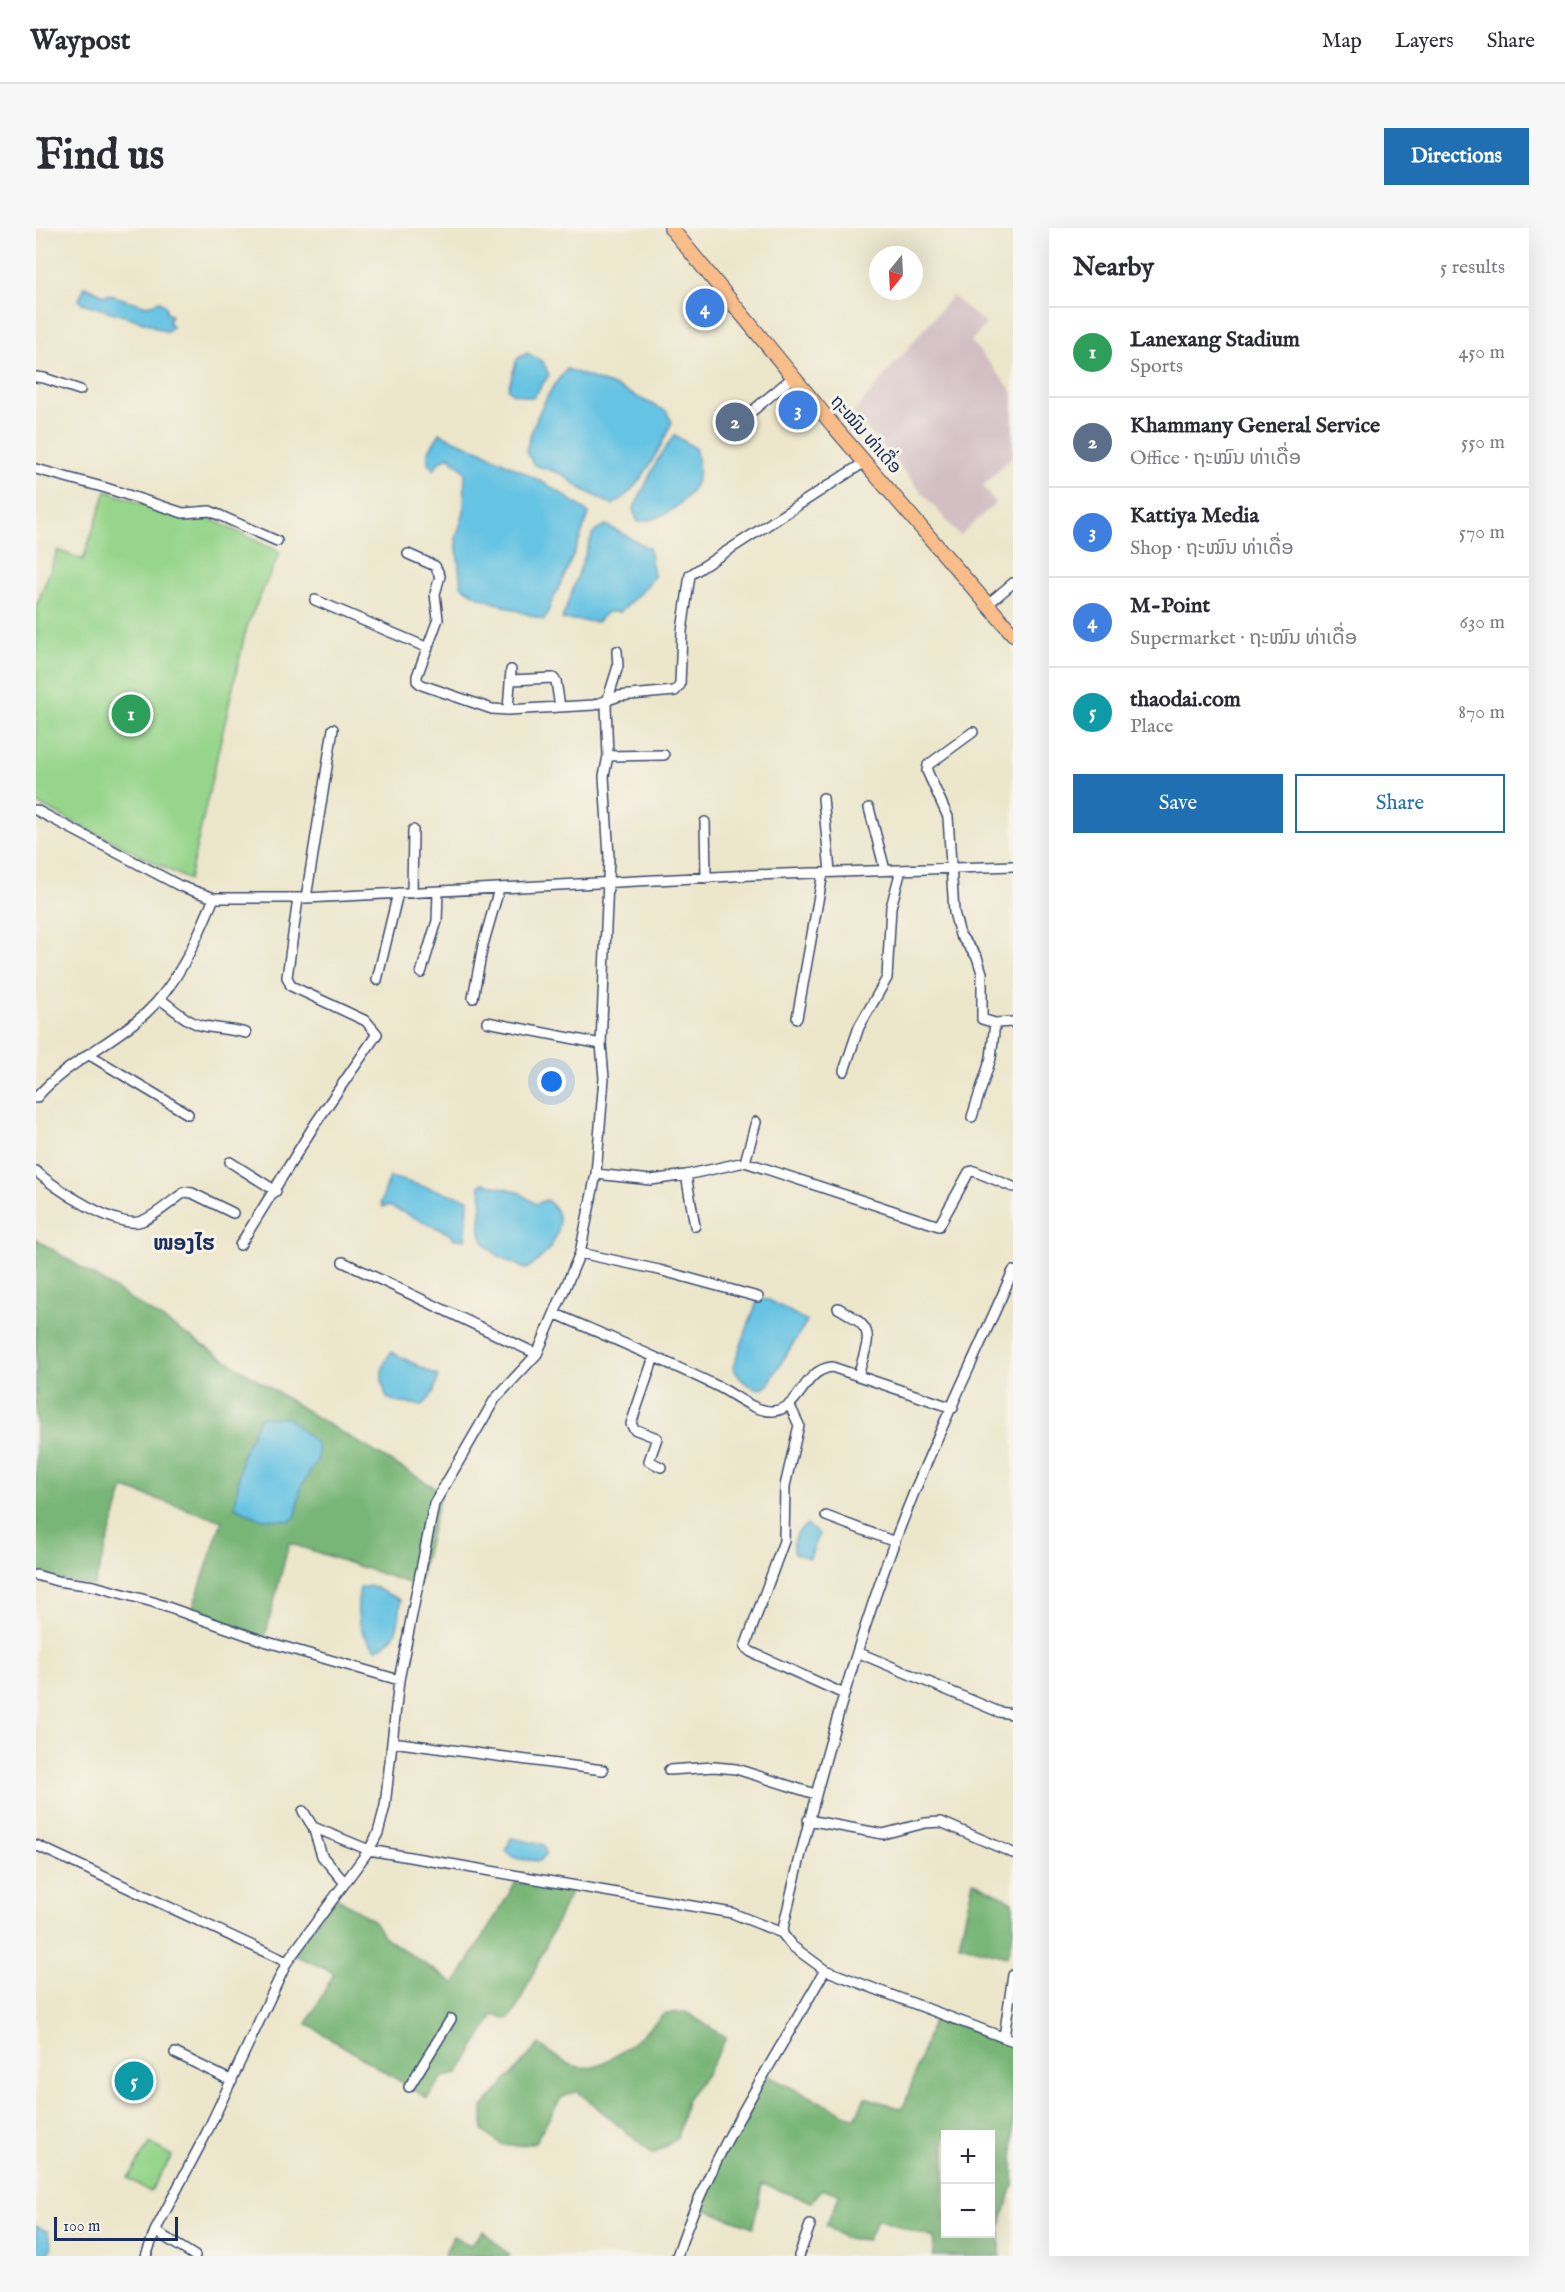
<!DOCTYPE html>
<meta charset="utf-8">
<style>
body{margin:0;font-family:"IM FELL English","Noto Sans Lao",serif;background:#f7f7f7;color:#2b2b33}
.controls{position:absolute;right:18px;bottom:18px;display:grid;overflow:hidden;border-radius:0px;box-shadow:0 6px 24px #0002}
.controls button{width:54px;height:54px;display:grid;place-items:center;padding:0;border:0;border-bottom:2px solid #e1e1e2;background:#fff;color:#2b2b33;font:30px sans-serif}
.compass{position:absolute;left:833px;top:18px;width:54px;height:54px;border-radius:50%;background:#fff;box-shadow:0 6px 24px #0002;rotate:198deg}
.scale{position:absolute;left:18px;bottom:15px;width:124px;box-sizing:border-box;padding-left:6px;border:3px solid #1b2f5e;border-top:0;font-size:16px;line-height:21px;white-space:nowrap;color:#1b2f5e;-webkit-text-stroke:4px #f7f3e8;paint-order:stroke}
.you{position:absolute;left:516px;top:854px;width:21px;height:21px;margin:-15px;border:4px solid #fff;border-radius:50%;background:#1a73e8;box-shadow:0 0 0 9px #1a73e833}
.badge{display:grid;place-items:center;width:39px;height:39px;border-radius:50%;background:#1f6fb2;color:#fff;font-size:20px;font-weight:700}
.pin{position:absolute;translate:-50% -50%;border:3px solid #fff;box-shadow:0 2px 6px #0006}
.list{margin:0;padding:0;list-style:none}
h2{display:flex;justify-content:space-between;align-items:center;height:78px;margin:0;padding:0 24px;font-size:26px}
h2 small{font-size:20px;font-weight:400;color:#7c7c81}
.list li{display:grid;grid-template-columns:39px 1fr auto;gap:18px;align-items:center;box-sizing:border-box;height:90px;padding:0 24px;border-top:2px solid #e1e1e2}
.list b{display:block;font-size:22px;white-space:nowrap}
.list p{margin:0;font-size:20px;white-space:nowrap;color:#7c7c81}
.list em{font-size:20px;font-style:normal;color:#7c7c81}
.actions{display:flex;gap:12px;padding:18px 24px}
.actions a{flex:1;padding:14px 0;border:2px solid #1f6fb2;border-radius:0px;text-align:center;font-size:21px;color:#1f6fb2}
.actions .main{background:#1f6fb2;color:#fff}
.map{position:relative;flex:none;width:977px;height:2028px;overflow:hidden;border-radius:0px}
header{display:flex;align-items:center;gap:36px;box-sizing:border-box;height:84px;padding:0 30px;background:#fff;border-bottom:2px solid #e1e1e2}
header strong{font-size:28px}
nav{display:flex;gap:33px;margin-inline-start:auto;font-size:21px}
.intro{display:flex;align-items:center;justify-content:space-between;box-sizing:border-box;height:144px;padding:0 36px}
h1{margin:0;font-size:42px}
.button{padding:15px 27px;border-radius:0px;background:#1f6fb2;color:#fff;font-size:21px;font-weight:700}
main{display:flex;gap:36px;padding:0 36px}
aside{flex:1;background:#fff;border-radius:0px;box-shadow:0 6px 24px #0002}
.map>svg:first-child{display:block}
.industrial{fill:#d2bec3}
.green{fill:#96d58b;stroke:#588274;stroke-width:1.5}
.forest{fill:#78b677;stroke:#4a726a;stroke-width:1.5;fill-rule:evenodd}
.water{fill:#65c3e3;stroke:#4079a0;stroke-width:1.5}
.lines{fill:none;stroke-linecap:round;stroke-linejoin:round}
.minor-casing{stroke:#3a4a6e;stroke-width:12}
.primary-casing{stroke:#3a4a6e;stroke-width:16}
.minor{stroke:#fff;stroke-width:9}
.primary{stroke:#f8bd89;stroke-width:14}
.labels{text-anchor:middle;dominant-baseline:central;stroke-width:6;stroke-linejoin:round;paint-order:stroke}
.street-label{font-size:18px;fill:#1b2f5e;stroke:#f7f3e8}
.quarter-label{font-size:21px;font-weight:bold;fill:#1b2f5e;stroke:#f7f3e8}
</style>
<header>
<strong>Waypost</strong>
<nav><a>Map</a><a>Layers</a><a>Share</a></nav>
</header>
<div class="intro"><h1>Find us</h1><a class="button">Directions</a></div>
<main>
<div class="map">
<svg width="977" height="2028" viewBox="0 0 977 2028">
<rect width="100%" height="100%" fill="#f7f3e8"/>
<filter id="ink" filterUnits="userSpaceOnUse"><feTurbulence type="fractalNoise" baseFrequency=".0167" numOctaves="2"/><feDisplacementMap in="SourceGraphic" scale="12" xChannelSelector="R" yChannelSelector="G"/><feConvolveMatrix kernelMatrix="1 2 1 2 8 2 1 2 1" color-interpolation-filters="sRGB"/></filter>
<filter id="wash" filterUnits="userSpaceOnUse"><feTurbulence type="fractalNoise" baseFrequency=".008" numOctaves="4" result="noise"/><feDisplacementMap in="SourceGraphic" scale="24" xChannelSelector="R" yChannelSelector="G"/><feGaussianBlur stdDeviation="1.35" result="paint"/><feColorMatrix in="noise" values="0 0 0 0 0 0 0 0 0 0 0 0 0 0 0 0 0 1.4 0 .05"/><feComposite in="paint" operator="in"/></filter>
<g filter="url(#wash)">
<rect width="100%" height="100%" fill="#ece6cb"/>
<!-- industrial -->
<path class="industrial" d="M 916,68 L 950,96 L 935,113 L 977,164 L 977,227 L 947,258 L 959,275 L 924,308 L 817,185 Z"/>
<!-- green -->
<path class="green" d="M 70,263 L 153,291 L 164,286 L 244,324 L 211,397 L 153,652 L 0,575 L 0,379 L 22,322 L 47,332 Z
M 114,1915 L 136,1928 L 114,1964 L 92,1950 Z"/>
<!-- forest -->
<path class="forest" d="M 0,1011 L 288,1194 L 405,1263 L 382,1358 L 253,1315 L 228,1413 L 154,1388 L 186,1293 L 88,1260 L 58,1358 L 0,1347 Z
M 937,1653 L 977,1674 L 977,1703 L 971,1729 L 923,1717 Z
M 480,1654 L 535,1663 L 480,1782 L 472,1791 L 458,1787 L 422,1846 L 407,1849 L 391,1870 L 271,1796 L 298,1745 L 256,1726 L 299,1668 L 338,1693 L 348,1709 L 419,1756 Z
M 650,1784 L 690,1810 L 671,1845 L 650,1872 L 642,1910 L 617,1926 L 541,1863 L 525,1870 L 499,1914 C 474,1921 467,1921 447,1903 L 447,1879 L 503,1816 C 515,1825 528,1837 544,1839 C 571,1844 610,1803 629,1785 Z
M 899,1787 L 977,1818 L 977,1957 L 964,1999 L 964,2028 L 897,2028 L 898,2010 L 841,1991 L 832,2012 L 808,2010 L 790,1997 L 804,1966 L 786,1961 L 776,1974 L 726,1956 L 717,1999 L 660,1978 L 730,1847 L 819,1891 L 829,1869 L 867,1881 ZM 909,1906 L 954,1906 L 954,2006 L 909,2006 Z
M 447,2003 L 474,2028 L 408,2028 L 417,2008 L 434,2017 Z"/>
<!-- water -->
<path class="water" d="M 49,58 L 70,68 L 72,66 L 111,78 L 124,73 L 130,79 L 130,85 L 135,87 L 133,94 L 136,99 L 131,104 L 111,95 L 46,75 L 43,72 Z
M 491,125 L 507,134 L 513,147 L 497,170 L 476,165 L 472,161 L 481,131 Z
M 531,141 L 583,160 L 630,183 L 636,194 C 625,219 602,265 576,277 L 544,260 L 526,246 L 498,237 L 490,223 C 497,195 511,162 531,141 Z
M 404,205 C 418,214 433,216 447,224 C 483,242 522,259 553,286 C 542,316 531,344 517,371 C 513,378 513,385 508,392 L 443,369 L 425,358 L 420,310 L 428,285 L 429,244 L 413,228 L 402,235 L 398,242 L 392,235 L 392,224 Z
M 638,207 L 659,220 C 661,229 664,239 662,248 C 656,273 626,292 602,294 L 597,282 L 621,233 Z
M 570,297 L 613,320 L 618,348 L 609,360 L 584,384 L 571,384 L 561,394 L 526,391 L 557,305 Z
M 354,949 L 432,971 L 430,1011 L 419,1011 L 410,1004 L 353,978 L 347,979 L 345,974 Z
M 447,955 L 481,963 L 500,976 L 510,972 C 539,991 513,1029 490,1041 C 467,1031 439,1021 444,991 C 446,979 448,969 443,958 Z
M 722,1071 L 733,1072 L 771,1093 L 731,1158 L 725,1161 C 712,1159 703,1152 697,1139 Z
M 355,1124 L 402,1148 C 401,1160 396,1169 387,1177 L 363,1175 L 351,1170 C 344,1150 343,1142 355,1124 Z
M 224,1189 L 252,1190 L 281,1216 L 282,1231 L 265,1259 L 260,1288 L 254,1293 L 222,1290 L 199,1279 L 206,1228 Z
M 771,1297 L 783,1306 L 774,1330 L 759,1326 C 755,1314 760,1303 771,1297 Z
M 335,1358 L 365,1372 C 363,1393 363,1413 340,1421 C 321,1403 319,1385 324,1360 Z
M 475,1610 L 508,1617 L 510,1626 L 504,1633 L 480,1631 L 470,1623 Z
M 0,1998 L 11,2003 L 16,2017 L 12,2028 L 0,2028 Z"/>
</g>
<g filter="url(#ink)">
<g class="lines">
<!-- minor casing -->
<g class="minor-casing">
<path id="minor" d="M 0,149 L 8,150 L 44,162
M 708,190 L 757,149
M 0,241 L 70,260 L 147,285 L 174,283 L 241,313
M 372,326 L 399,338 L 404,348 L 399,366 L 402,391 L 381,448 L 381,453 L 386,457 L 456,481 L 472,482 L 558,477 L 583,468 L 639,463 L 644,457 L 646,403 L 654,347 L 829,234
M 279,372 L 392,420
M 952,376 L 977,355
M 475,452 L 517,450 L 520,453 L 524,479
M 472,482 L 475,442
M 937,504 L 892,537 L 891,543 L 912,589 L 918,684 L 924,707 L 941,729 L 946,745 L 946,791 L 959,795 L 977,794
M 572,528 L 628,527
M 787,570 L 794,644
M 833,580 L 849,642
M 0,582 L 144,658 L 178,670 L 270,670 L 716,647 L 977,638
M 669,594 L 670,650
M 376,665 L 377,602
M 270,670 L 297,501
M 385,745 L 401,693 L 402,664
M 341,752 L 362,665
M 437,770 L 447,717 L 463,661
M 124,771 C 137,780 151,795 168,798 C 183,801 195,801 210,805
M 761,790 L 787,645
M 451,794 L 565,816
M 52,826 L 152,886
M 808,843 L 823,799 L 851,750 L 855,679 L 865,642
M 0,870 C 31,834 75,816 110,785 C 143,755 161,710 178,670
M 936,889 L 955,830 L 959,795
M 194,934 L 240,963
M 709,934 L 720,894
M 0,943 C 18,960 82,1002 106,993 C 121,987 135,973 149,964 L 156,965 L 197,985
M 560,946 L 615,952 L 650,947 L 709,934 L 903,998 L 933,944 L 938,943 L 977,959
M 650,947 L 659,998
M 204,1017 L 279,896 L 341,806 L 330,793 L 255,758 L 251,749 L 262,671
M 544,1025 L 623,1042 L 722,1069
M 307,1034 L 501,1126
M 802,1080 C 842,1102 833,1107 822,1148
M 520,1086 C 575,1110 630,1133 683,1159 C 699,1167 719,1184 737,1183 C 766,1181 766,1142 796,1139 L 917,1180
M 618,1129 L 595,1196 L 598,1201 L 621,1210 L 613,1233 L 625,1239
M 754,1178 L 763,1197 L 749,1258 L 748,1313 L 709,1419 L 715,1424 L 808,1466
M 790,1288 L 859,1314
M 0,1347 L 21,1353 L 58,1358 L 117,1374 L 228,1413 L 363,1452
M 821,1424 L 963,1484 L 977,1486
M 356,1514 L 567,1542
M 633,1542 L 678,1539 L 700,1541 L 779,1566
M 267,1583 L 277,1599 L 333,1622 L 696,1685 L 746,1705 L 756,1718 L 789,1742 L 977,1813
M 772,1592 L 847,1606 L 889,1595 L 905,1594 L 977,1625
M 277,1599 L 286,1628 L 309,1655
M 0,1617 L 251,1734
M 746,1705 C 776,1574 811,1444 857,1318 C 892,1224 937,1134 977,1043
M 968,1809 L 977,1747
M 139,1825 L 196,1853
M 373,1859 L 415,1791
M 119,2003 L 159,2028
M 110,2028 L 119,2003 L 171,1904 L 251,1734 L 333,1622 L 342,1605 L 349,1578 L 363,1452 L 398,1276 L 459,1171 L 501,1126 L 544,1025 L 560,946 L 568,850 L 565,816 L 573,629 L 568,548 L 572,528 L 570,477 L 582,438 L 581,423
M 641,2028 C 674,1926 737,1835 789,1742
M 763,2028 L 774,1997"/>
</g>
<!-- primary casing -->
<g class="primary-casing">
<path id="primary" d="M 635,0 L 800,201 L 977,406"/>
</g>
<!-- minor -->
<use href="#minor" class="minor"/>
<!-- primary -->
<use href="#primary" class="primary"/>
</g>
</g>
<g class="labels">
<!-- street labels -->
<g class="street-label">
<text transform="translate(829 207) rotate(49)">ຖະໝົນ ທ່າເດື່ອ</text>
</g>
<!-- quarter labels -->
<g class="quarter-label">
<text x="148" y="1016">ໜອງໄຮ</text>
</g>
</g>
</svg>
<div class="controls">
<button>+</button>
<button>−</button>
</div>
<svg class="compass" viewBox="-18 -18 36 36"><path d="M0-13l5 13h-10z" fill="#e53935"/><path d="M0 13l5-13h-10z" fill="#7c7c81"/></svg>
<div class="scale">100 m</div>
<div class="you"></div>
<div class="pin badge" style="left:95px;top:486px;background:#2e9e5b">1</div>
<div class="pin badge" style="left:699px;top:194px;background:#5c6f8a">2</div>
<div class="pin badge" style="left:762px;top:182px;background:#3f7fe0">3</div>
<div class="pin badge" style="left:669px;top:80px;background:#3f7fe0">4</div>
<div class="pin badge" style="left:98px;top:1853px;background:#0f9aa8">5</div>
</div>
<aside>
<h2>Nearby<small>5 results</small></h2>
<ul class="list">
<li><span class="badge" style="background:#2e9e5b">1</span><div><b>Lanexang Stadium</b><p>Sports</p></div><em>450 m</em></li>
<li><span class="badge" style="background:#5c6f8a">2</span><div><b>Khammany General Service</b><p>Office · ຖະໝົນ ທ່າເດື່ອ</p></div><em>550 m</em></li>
<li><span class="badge" style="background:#3f7fe0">3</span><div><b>Kattiya Media</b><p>Shop · ຖະໝົນ ທ່າເດື່ອ</p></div><em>570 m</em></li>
<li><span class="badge" style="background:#3f7fe0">4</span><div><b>M-Point</b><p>Supermarket · ຖະໝົນ ທ່າເດື່ອ</p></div><em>630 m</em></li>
<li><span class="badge" style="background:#0f9aa8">5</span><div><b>thaodai.com</b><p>Place</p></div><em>870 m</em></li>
</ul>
<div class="actions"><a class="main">Save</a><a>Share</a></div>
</aside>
</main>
